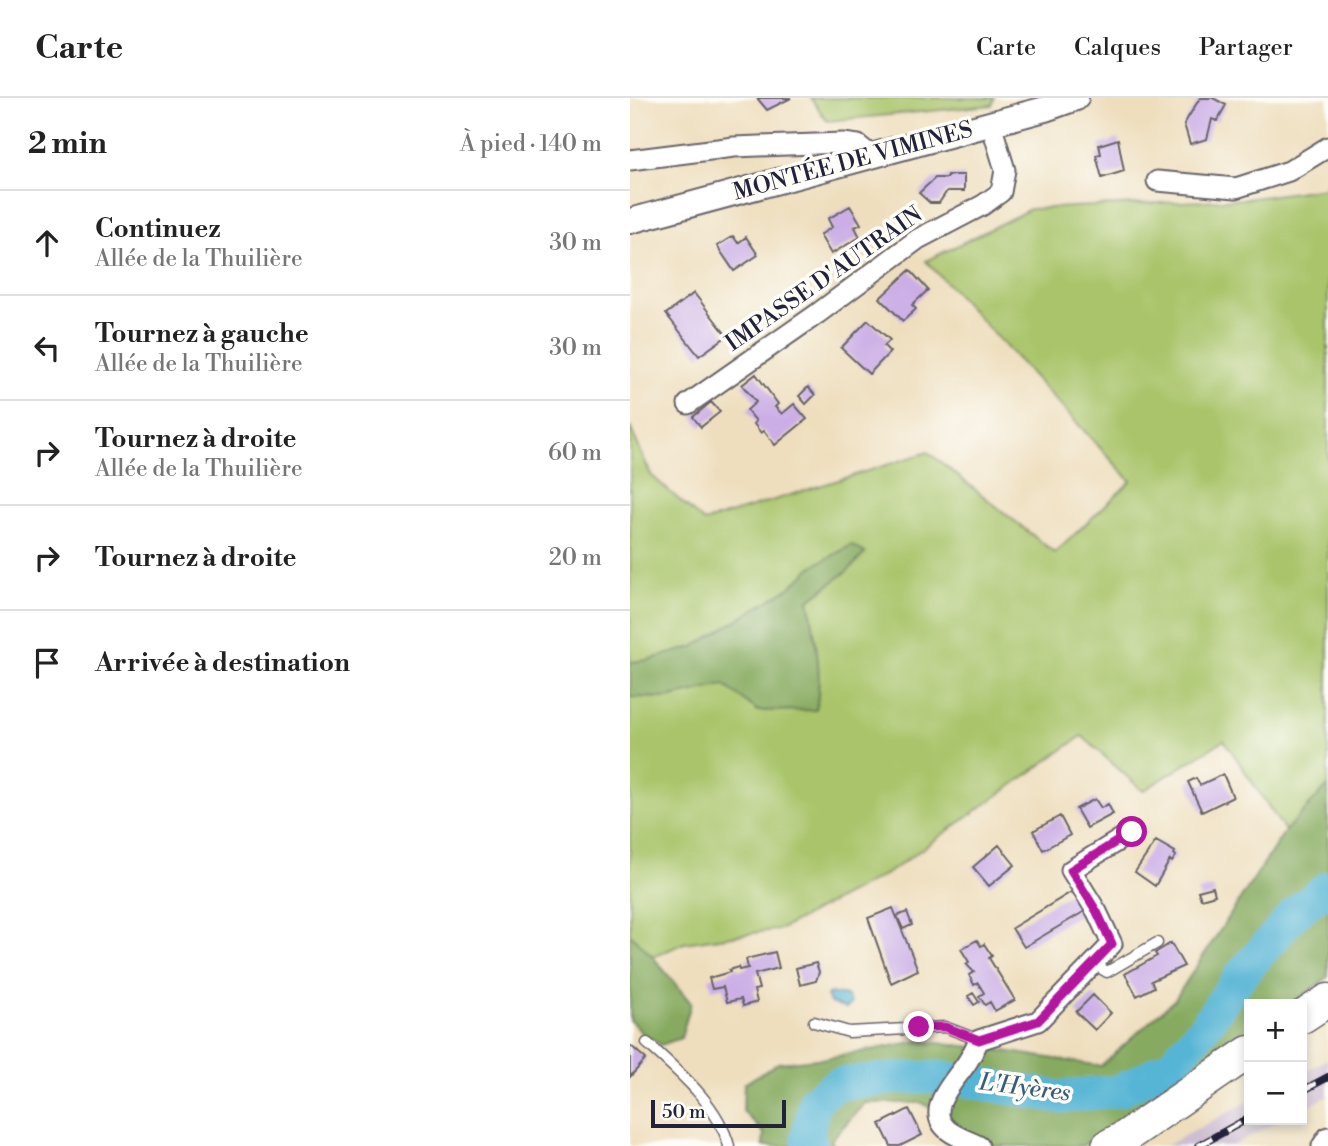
<!DOCTYPE html>
<html lang="fr">
<meta charset="utf-8">
<style>
body{margin:0;font-family:"Libre Bodoni",serif;background:#f2f2f2;color:#222}
.controls{position:absolute;right:21px;bottom:21px;display:grid;overflow:hidden;border-radius:0px;box-shadow:0 4px 10px #0003}
.controls button{width:63px;height:63px;display:grid;place-items:center;padding:0;border:0;border-bottom:2px solid #e0e0e0;background:#fff;color:#222;font:35px sans-serif}
.scale{position:absolute;left:21px;bottom:18px;width:135px;box-sizing:border-box;padding-left:7px;border:4px solid #22223b;border-top:0;font-size:19px;line-height:24px;white-space:nowrap;color:#22223b;-webkit-text-stroke:5px #fdfcf7;paint-order:stroke}
.stop{position:absolute;width:21px;height:21px;margin:-16px;border:5px solid #b5179e;border-radius:50%;background:#fff}
.stop.end{background:#b5179e;border-color:#fff;box-shadow:0 2px 7px #0008}
.list{margin:0;padding:0;list-style:none}
h2{display:flex;justify-content:space-between;align-items:center;height:91px;margin:0;padding:0 28px;font-size:30px}
h2 small{font-size:23px;font-weight:400;color:#767676}
.list li{display:grid;grid-template-columns:46px 1fr auto;gap:21px;align-items:center;box-sizing:border-box;height:105px;padding:0 28px;border-top:2px solid #e0e0e0}
.list b{display:block;font-size:26px;white-space:nowrap}
.list p{margin:0;font-size:23px;white-space:nowrap;color:#767676}
.list em{font-size:23px;font-style:normal;color:#767676}
.icon{flex:none;width:38px;height:38px;fill:none;stroke:currentColor;stroke-width:2;stroke-linecap:round;stroke-linejoin:round}
.map{position:relative;flex:none;width:698px;height:1048px;overflow:hidden}
header{display:flex;align-items:center;gap:42px;box-sizing:border-box;height:98px;padding:0 35px;background:#fff;border-bottom:2px solid #e0e0e0}
header strong{font-size:33px}
nav{display:flex;gap:38px;margin-inline-start:auto;font-size:24px}
main{display:flex}
aside{flex:1;background:#fff}
.map>svg:first-child{display:block}
.industrial{fill:#cebed1}
.green{fill:#a9c46a;stroke:#667352;stroke-width:2}
.forest{fill:#86aa5e;stroke:#54664c;stroke-width:2}
.water{fill:#57b5d5;stroke:#3c6c88;stroke-width:2}
.lines{fill:none;stroke-linecap:round;stroke-linejoin:round}
.river{stroke:#57b5d5;stroke-width:33}
.building{fill:#cbaee6}
.service-casing{stroke:#696468;stroke-width:13}
.minor-casing{stroke:#696468;stroke-width:23}
.tertiary-casing{stroke:#696468;stroke-width:28}
.primary-casing{stroke:#696468;stroke-width:35}
.service{stroke:#fff;stroke-width:10}
.minor{stroke:#fff;stroke-width:19}
.tertiary{stroke:#fff;stroke-width:24}
.primary{stroke:#fff;stroke-width:32}
.rail-casing{stroke:#22223b;stroke-width:8}
.rail{stroke:#fdfcf7;stroke-width:5;stroke-dasharray:16;stroke-linecap:butt}
.route{stroke:#b5179e;stroke-width:9}
.labels{text-anchor:middle;dominant-baseline:central;stroke-width:7;stroke-linejoin:round;paint-order:stroke}
.street-label{font-size:23px;fill:#22223b;stroke:#fdfcf7}
.water-label{font-size:24px;font-style:italic;fill:#375d79;stroke:#fdfcf7}
</style>
<header>
<strong>Carte</strong>
<nav><a>Carte</a><a>Calques</a><a>Partager</a></nav>
</header>
<main>
<aside>
<h2>2 min<small>À pied · 140 m</small></h2>
<ul class="list">
<li><svg class="icon" aria-label="ahead" viewBox="0 0 24 24"><path d="M12 20V5M6 11l6-6 6 6"/></svg><div><b>Continuez</b><p>Allée de la Thuilière</p></div><em>30 m</em></li>
<li><svg class="icon" aria-label="left" viewBox="0 0 24 24"><path d="M17 20v-9H6M10 6l-5 5 5 5"/></svg><div><b>Tournez à gauche</b><p>Allée de la Thuilière</p></div><em>30 m</em></li>
<li><svg class="icon" aria-label="right" viewBox="0 0 24 24"><path d="M7 20v-9h11M14 6l5 5-5 5"/></svg><div><b>Tournez à droite</b><p>Allée de la Thuilière</p></div><em>60 m</em></li>
<li><svg class="icon" aria-label="right" viewBox="0 0 24 24"><path d="M7 20v-9h11M14 6l5 5-5 5"/></svg><div><b>Tournez à droite</b></div><em>20 m</em></li>
<li><svg class="icon" aria-label="arrive" viewBox="0 0 24 24"><path d="M6 21V4h12l-3 4 3 4H6"/></svg><div><b>Arrivée à destination</b></div></li>
</ul>
</aside>
<div class="map">
<svg width="698" height="1048" viewBox="0 0 698 1048">
<rect width="100%" height="100%" fill="#fdfcf7"/>
<filter id="ink" filterUnits="userSpaceOnUse"><feTurbulence type="fractalNoise" baseFrequency=".0143" numOctaves="2"/><feDisplacementMap in="SourceGraphic" scale="14" xChannelSelector="R" yChannelSelector="G"/><feConvolveMatrix kernelMatrix="1 2 1 2 8 2 1 2 1" color-interpolation-filters="sRGB"/></filter>
<filter id="wash" filterUnits="userSpaceOnUse"><feTurbulence type="fractalNoise" baseFrequency=".00686" numOctaves="4" result="noise"/><feDisplacementMap in="SourceGraphic" scale="28" xChannelSelector="R" yChannelSelector="G"/><feGaussianBlur stdDeviation="1.57" result="paint"/><feColorMatrix in="noise" values="0 0 0 0 0 0 0 0 0 0 0 0 0 0 0 0 0 1.4 0 .05"/><feComposite in="paint" operator="in"/></filter>
<g filter="url(#wash)">
<rect width="100%" height="100%" fill="#eedebd"/>
<!-- industrial -->
<path class="industrial" d="M 698,961 L 698,998 L 672,1012 L 672,975 Z
M 619,1003 L 619,1022 L 652,1022 L 601,1048 L 535,1048 Z"/>
<!-- green -->
<path class="green" d="M 181,0 L 364,0 L 362,7 L 197,23 Z
M 698,83 L 698,688 L 655,733 L 594,642 L 513,693 L 452,638 L 258,775 L 151,831 L 54,845 L 23,859 L 0,836 L 0,329 L 21,377 L 74,424 L 298,354 L 425,455 L 501,383 L 296,163 L 400,111 L 615,101 L 695,90 Z"/>
<!-- forest -->
<path class="forest" d="M 222,447 L 235,455 L 220,471 L 179,502 C 185,539 193,576 186,612 L 128,613 L 94,587 L 37,600 L 0,599 L 0,564 L 18,562 L 63,549 L 159,490 L 183,468 Z
M 698,688 L 698,879 L 661,906 L 619,906 L 619,938 L 586,963 L 452,1048 L 362,1048 L 292,1005 L 235,1005 L 201,1042 L 204,1048 L 133,1048 L 134,1035 L 113,1013 L 114,986 L 148,965 L 197,960 L 289,943 L 361,951 L 471,968 L 545,901 L 655,733 Z
M 0,836 L 23,859 L 61,905 L 51,940 L 31,947 L 11,934 L 0,922 Z"/>
<!-- water -->
<path class="water" d="M 200,895 L 216,898 L 221,905 L 216,910 L 200,905 L 197,898 Z"/>
<g class="lines">
<!-- river -->
<path class="river" d="M 182,1048 L 177,1039 L 185,1002 L 207,986 L 268,980 L 314,979 L 429,999 L 489,993 L 541,967 L 575,928 L 611,877 L 664,816 L 698,789"/>
</g>
<g id="blocks">
<!-- building -->
<path class="building" d="M 127,0 L 161,0 L 137,12 Z
M 570,0 L 583,0 L 596,7 L 587,23 L 582,21 L 577,41 L 560,46 L 554,26 Z
M 488,41 L 494,73 L 472,80 L 466,57 L 471,56 L 469,47 Z
M 317,77 L 334,77 L 334,93 L 317,93 L 309,105 L 300,105 L 289,95 L 305,80 L 317,80 Z
M 220,108 L 231,126 L 225,129 L 230,139 L 201,156 L 190,137 L 202,129 L 198,121 Z
M 103,138 L 108,145 L 116,139 L 128,157 L 104,173 L 87,148 Z
M 280,172 L 298,192 L 282,207 L 286,211 L 273,223 L 250,200 Z
M 64,195 L 97,238 L 69,258 L 36,216 Z
M 238,222 L 260,242 L 254,248 L 260,254 L 239,276 L 211,250 Z
M 126,276 L 148,306 L 145,309 L 152,316 L 164,306 L 177,321 L 145,347 L 134,333 L 131,335 L 124,326 L 126,323 L 117,312 L 126,304 L 112,287 Z
M 178,289 L 185,297 L 176,306 L 169,298 Z
M 81,304 L 90,314 L 71,329 L 63,319 Z
M 593,676 L 603,699 L 572,714 L 558,684 L 566,680 L 570,687 Z
M 465,701 L 471,710 L 478,706 L 483,716 L 457,730 L 446,711 Z
M 430,718 L 440,737 L 413,752 L 403,733 Z
M 526,743 L 545,754 L 544,756 L 546,758 L 542,764 L 540,762 L 525,788 L 505,774 Z
M 369,747 L 385,767 L 359,788 L 343,769 Z
M 583,789 L 585,797 L 571,801 L 568,793 Z
M 443,793 L 455,813 L 394,849 L 382,830 Z
M 263,810 L 288,872 L 261,885 L 238,820 Z
M 277,814 L 282,827 L 273,831 L 267,818 Z
M 347,842 L 351,848 L 354,846 L 362,858 L 359,860 L 385,902 L 365,913 L 360,904 L 355,907 L 349,898 L 354,895 L 348,885 L 344,887 L 339,877 L 344,874 L 336,866 L 339,864 L 331,851 Z
M 541,845 L 554,868 L 521,883 L 524,889 L 507,898 L 495,876 L 527,858 L 525,855 Z
M 145,854 L 149,870 L 125,876 L 129,891 L 124,892 L 127,904 L 113,908 L 111,901 L 97,904 L 93,889 L 82,891 L 79,880 L 100,874 L 99,872 L 108,869 L 109,872 L 118,870 L 116,861 Z
M 186,865 L 189,874 L 186,883 L 170,887 L 166,870 Z
M 343,895 L 349,904 L 344,907 L 338,898 Z
M 463,897 L 481,915 L 465,932 L 446,914 Z
M 0,947 L 16,961 L 0,979 Z
M 279,1011 L 292,1037 L 270,1048 L 261,1048 L 250,1026 Z"/>
</g>
</g>
<g filter="url(#ink)">
<use href="#blocks" fill-opacity="0" stroke="#696468" stroke-width="2"/>
<g class="lines">
<!-- service casing -->
<g class="service-casing">
<path id="service" d="M 464,866 L 477,874 L 527,845
M 184,924 L 219,934 L 315,929 L 349,942
M 17,945 C 48,973 88,1006 99,1048"/>
</g>
<!-- minor casing -->
<g class="minor-casing">
<path id="minor" d="M 0,62 L 104,49 L 213,45 L 228,47 L 243,59
M 527,83 L 606,90 L 659,73 L 698,49
M 58,306 L 187,216 L 288,141 L 353,107 L 371,94 L 375,72 L 361,26
M 349,1048 C 339,1043 327,1039 319,1033 C 293,1013 324,984 336,966 C 341,959 345,950 349,942 L 408,923 L 482,846 L 467,814 L 441,772 L 502,734
M 692,1048 L 698,1039"/>
</g>
<!-- tertiary casing -->
<g class="tertiary-casing">
<path id="tertiary" d="M 0,123 L 415,11 L 446,0"/>
</g>
<!-- primary casing -->
<g class="primary-casing">
<path id="primary" d="M 672,919 L 698,902
M 478,1048 L 495,1039 L 619,954"/>
</g>
<!-- service -->
<use href="#service" class="service"/>
<!-- minor -->
<use href="#minor" class="minor"/>
<!-- tertiary -->
<use href="#tertiary" class="tertiary"/>
<!-- primary -->
<use href="#primary" class="primary"/>
<!-- rail casing -->
<g class="rail-casing">
<path id="rail" d="M 672,993 L 698,979
M 568,1048 L 619,1020"/>
</g>
<!-- rail -->
<use href="#rail" class="rail"/>
</g>
</g>
<g class="lines" filter="url(#ink)">
<!-- route -->
<path class="route" d="M 289,929 L 315,929 L 349,942 L 408,923 L 482,846 L 467,814 L 441,772 L 502,734"/>
</g>
<g class="labels">
<!-- street labels -->
<g class="street-label">
<text transform="translate(223 63) rotate(-15)">MONTÉE DE VIMINES</text>
<text transform="translate(194 181) rotate(-35)">IMPASSE D'AUTRAIN</text>
</g>
<!-- water labels -->
<g class="water-label">
<text transform="translate(395 990) rotate(7)">L'Hyères</text>
</g>
</g>
</svg>
<div class="controls">
<button>+</button>
<button>−</button>
</div>
<div class="scale">50 m</div>
<div class="stop" style="left:502px;top:734px"></div>
<div class="stop end" style="left:289px;top:929px"></div>
</div>
</main>
